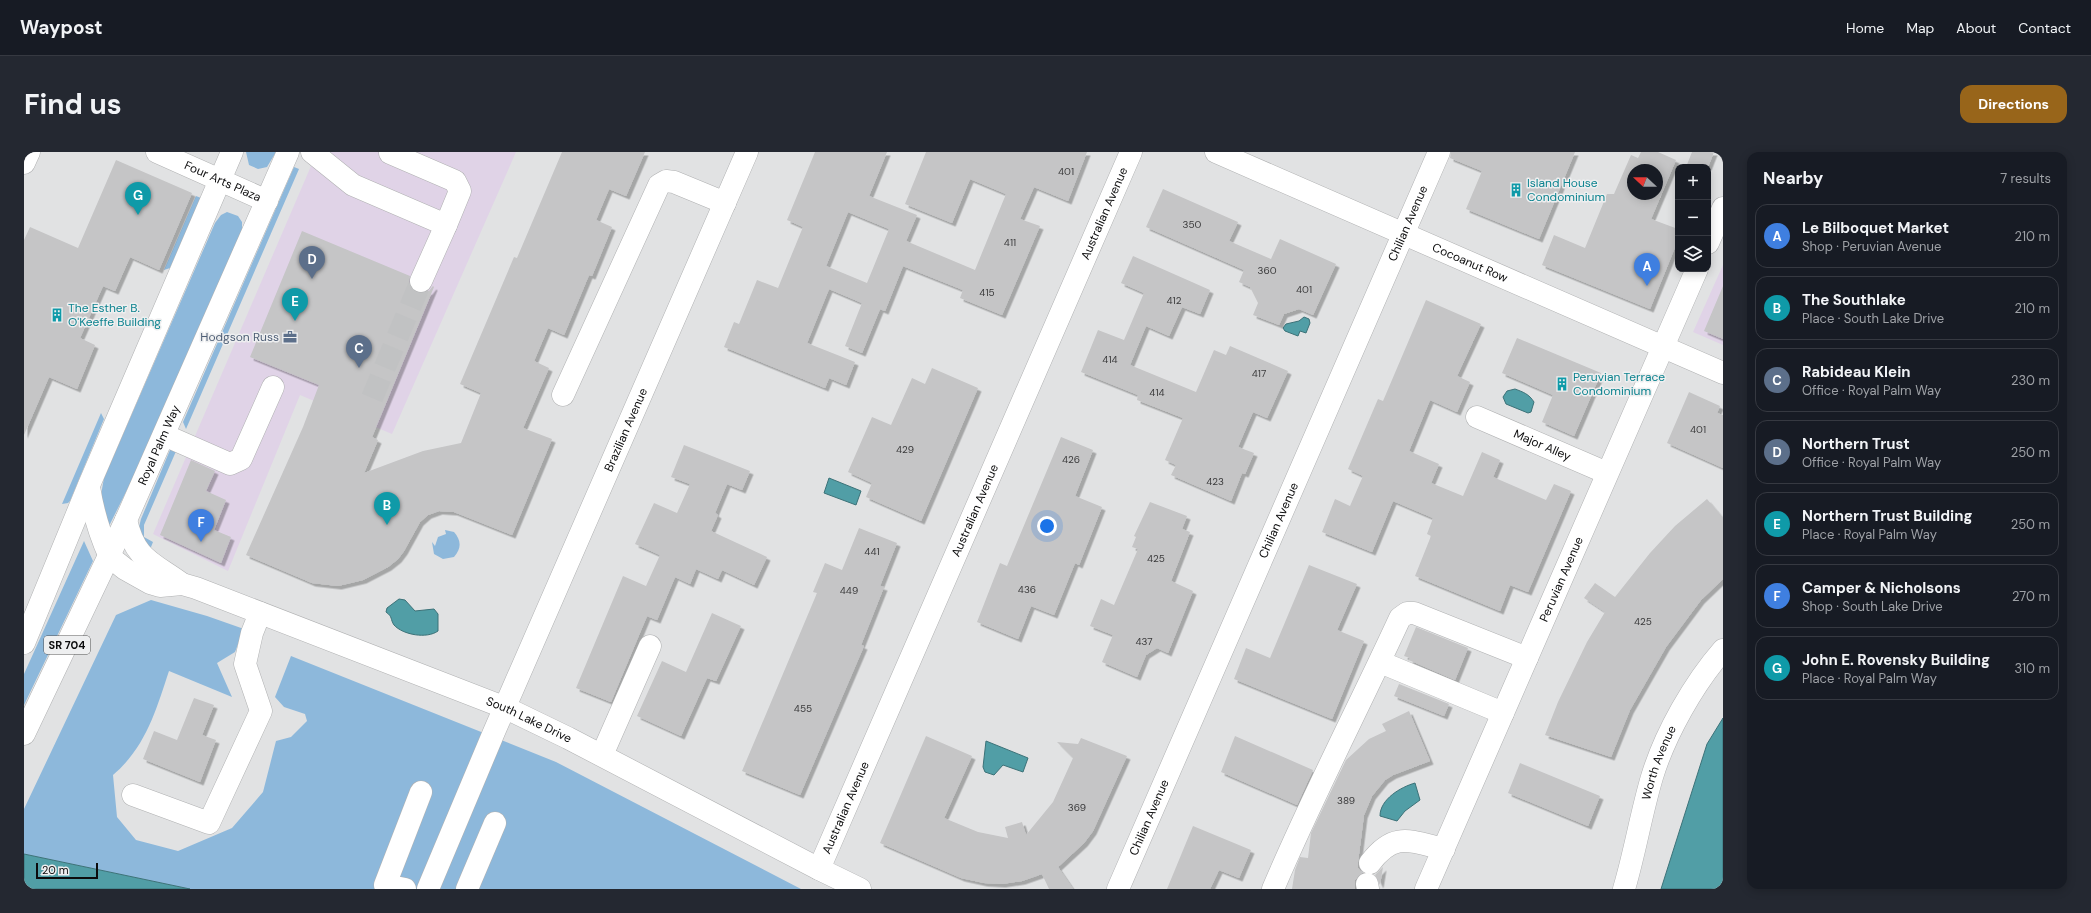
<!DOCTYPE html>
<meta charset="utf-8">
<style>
body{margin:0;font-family:"DM Sans",sans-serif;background:#242831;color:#f1f3f6}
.controls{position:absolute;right:12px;top:12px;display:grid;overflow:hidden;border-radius:8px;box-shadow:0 2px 10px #0003}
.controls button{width:36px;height:36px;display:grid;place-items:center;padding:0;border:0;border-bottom:1px solid #363941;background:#171b24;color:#f1f3f6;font:20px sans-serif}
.compass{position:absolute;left:1603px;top:12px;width:36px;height:36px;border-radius:50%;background:#171b24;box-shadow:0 2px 10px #0003;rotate:292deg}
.scale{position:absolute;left:12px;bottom:10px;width:62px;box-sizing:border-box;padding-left:4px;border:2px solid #0c0c0d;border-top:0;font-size:11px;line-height:14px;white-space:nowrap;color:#0c0c0d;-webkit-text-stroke:3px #eeeff0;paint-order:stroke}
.you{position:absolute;left:1023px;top:374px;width:14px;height:14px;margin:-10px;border:3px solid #fff;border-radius:50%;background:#1a73e8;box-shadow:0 0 0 6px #1a73e833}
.badge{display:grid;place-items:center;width:26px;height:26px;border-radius:50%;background:#98651a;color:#fff;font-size:13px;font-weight:700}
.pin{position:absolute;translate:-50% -33px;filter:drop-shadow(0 1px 2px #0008)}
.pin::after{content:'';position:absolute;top:21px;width:14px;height:12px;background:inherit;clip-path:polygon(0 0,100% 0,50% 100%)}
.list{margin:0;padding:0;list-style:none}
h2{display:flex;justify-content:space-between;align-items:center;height:52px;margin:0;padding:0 16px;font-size:17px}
h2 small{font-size:13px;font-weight:400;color:#9ea1a6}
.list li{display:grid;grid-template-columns:26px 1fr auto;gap:12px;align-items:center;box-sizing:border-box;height:64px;margin:0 8px 8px;padding:0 8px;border:1px solid #363941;border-radius:12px}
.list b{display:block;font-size:15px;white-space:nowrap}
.list p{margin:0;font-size:13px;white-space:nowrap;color:#9ea1a6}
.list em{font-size:13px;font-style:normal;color:#9ea1a6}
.icon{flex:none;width:22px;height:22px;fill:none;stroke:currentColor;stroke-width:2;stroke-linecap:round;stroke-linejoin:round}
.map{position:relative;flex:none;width:1699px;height:737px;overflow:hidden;border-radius:12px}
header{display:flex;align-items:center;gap:24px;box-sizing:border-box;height:56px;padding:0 20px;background:#171b24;border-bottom:1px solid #363941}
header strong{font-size:19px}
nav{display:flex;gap:22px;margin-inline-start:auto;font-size:14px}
.intro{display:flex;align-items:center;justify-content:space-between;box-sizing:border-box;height:96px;padding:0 24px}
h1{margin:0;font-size:28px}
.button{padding:10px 18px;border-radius:12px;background:#98651a;color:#fff;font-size:14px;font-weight:700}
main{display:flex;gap:24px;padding:0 24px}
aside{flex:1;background:#171b24;border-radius:12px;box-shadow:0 2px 10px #0003}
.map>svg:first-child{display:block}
.commercial{fill:#e0d3e7}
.green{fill:#8db8db}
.water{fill:#519ea6;stroke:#3c7278}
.building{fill:#c5c5c6;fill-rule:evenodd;filter:url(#shadow)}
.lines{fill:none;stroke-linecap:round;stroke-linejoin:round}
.minor-tunnel{stroke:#c1c2c3;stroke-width:22;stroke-dasharray:22 11;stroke-linecap:butt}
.minor-casing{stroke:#b0b1b2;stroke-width:23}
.major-casing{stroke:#b0b1b2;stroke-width:23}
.minor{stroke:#fff;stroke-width:22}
.major{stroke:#fff;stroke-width:22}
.labels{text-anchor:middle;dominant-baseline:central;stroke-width:3;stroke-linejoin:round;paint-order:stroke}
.number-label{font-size:10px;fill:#3a3a3b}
.shield{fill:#eeeff0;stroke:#505051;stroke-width:1}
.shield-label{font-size:11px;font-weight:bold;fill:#0c0c0d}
.street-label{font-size:12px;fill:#0c0c0d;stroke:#eeeff0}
.culture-label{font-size:12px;fill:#0d838f;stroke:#eeeff0;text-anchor:start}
.service-label{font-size:12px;fill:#4e5e75;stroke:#eeeff0;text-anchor:end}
</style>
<header>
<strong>Waypost</strong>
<nav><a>Home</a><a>Map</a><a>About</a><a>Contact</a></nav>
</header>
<div class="intro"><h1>Find us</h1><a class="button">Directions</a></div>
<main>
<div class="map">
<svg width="1699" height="737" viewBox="0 0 1699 737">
<defs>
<filter id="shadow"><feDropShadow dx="3.5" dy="3.5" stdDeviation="0" flood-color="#0004"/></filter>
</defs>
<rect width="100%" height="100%" fill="#e1e2e3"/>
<!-- commercial -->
<path class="commercial" d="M 293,0 L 492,0 L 368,282 L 276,243 L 204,419 L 129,382 Z
M 1699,113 L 1699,193 L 1669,180 Z"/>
<!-- green -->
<path class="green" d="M 222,0 L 252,0 L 243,15 L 234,17 L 225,13 Z
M 270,15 L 275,17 L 162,277 L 159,270 Z
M 172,44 L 177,46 L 146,116 L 140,118 Z
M 203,60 L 214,64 L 218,70 L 218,79 L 112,320 L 84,376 L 76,348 L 80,326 L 191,71 L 197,63 Z
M 77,261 L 80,267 L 46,349 L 44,351 L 38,352 Z
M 153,297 L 120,373 L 120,385 L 129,390 L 125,400 L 115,375 L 117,367 L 146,298 Z
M 421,378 L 430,380 C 437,388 438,396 430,405 L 419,407 L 410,402 L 408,390 L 411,394 L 414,385 L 422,382 Z
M 60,389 L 69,409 L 0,553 L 0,522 Z
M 127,448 L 183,464 L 220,477 L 211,500 L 193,511 L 208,545 L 145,519 C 132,558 122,595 89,623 L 93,665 L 112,688 L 154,699 L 208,676 L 239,640 L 252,589 L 267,585 L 283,569 L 281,562 L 260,555 L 251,545 L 267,504 L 532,610 L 777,737 L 166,737 L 0,702 L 0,657 L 92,463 Z"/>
<!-- water -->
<path class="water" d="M 1280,165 L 1285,167 L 1286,171 L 1282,181 L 1276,179 L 1274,184 L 1261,179 L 1259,176 L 1262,172 L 1275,169 Z
M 1491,237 C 1499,240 1505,242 1510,250 L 1507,260 L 1504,261 L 1482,252 L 1479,245 L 1483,239 Z
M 805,326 L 837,339 L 832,353 L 800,341 Z
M 375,447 L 381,448 L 391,459 L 410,457 L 414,462 L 414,479 C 403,487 379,483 370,473 C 366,467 369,465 362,460 L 363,456 Z
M 1699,566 L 1699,737 L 1637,737 L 1683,592 Z
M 962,589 L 1004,606 L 999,620 L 979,613 L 970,623 L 961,620 L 959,615 Z
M 1391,631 L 1396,648 L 1381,659 L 1373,669 L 1356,664 C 1356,647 1377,635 1391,631 Z
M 0,702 L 166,737 L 0,737 Z"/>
<!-- building -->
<path class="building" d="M 538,0 L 621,0 L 602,44 L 585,37 L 572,68 L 588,75 L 568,124 L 565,123 L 540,183 L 524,176 L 510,209 L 525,216 L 499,276 L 528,287 L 488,383 L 430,360 L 415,359 L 404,363 L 396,370 L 380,399 L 374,407 L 364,415 L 339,428 L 314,434 L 288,431 L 222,403 L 279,275 L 295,233 L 226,205 L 278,79 L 386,124 L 385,130 L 387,136 L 392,141 L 399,141 L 405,139 L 409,134 L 410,135 L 348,285 L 354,288 L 340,321 L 399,299 L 437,291 L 457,241 L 436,232 L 490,105 L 493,106 Z
M 791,0 L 863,0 L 845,44 L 893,63 L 882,89 L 951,118 L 982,42 L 946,27 L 928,71 L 881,52 L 902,0 L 1063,0 L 1044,49 L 1010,35 L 996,67 L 1016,74 L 978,163 L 936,146 L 939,138 L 879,114 L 861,159 L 856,157 L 838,201 L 821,194 L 838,151 L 805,137 L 783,191 L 831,210 L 822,233 L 805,226 L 801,236 L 700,195 L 710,170 L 715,172 L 733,128 L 754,136 L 779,75 L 763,68 ZM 824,60 L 865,77 L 843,131 L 802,114 Z
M 1427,0 L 1551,0 L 1515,87 L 1442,57 L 1458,19 L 1426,6 Z
M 1617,0 L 1634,0 L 1652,8 L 1627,67 L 1654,77 L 1654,88 L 1626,157 L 1518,113 L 1530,83 L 1561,96 L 1583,42 L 1590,42 L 1607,3 L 1614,6 ZM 1609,18 L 1633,18 L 1633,42 L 1609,42 Z
M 1668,0 L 1690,0 L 1684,15 L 1662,15 Z
M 92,8 L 168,41 L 135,118 L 106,105 L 91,139 L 79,134 L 56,186 L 71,193 L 53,237 L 25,225 L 0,283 L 0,88 L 6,75 L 54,96 Z
M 1139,37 L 1214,70 L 1205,89 L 1247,107 L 1256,87 L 1312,112 L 1289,163 L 1275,157 L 1260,162 L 1255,173 L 1229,163 L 1234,151 L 1226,135 L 1215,130 L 1220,118 L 1122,75 Z
M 1109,104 L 1186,138 L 1176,162 L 1158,155 L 1145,184 L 1122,174 L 1106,213 L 1172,240 L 1190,198 L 1202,203 L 1206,194 L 1264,219 L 1243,266 L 1229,260 L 1214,295 L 1230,301 L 1221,322 L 1218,321 L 1207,349 L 1147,323 L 1152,313 L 1141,308 L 1159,266 L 1113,248 L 1114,243 L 1057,220 L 1074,178 L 1100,188 L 1120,141 L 1097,131 Z
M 1699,134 L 1699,187 L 1680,179 Z
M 1402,148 L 1457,172 L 1433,224 L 1446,230 L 1433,260 L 1406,248 L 1385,299 L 1415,312 L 1407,331 L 1439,344 L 1458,300 L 1476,308 L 1469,325 L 1522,348 L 1530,332 L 1547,339 L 1504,440 L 1486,433 L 1476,459 L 1391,424 L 1407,384 L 1403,382 L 1409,366 L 1369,349 L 1348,400 L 1298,380 L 1311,347 L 1326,354 L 1339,324 L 1324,317 L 1354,247 L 1359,249 Z
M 1493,186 L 1577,221 L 1550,284 L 1518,270 L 1529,243 L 1478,221 Z
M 908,216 L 954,236 L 897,369 L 842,345 L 848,331 L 824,320 L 848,265 L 867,273 L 888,226 L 901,232 Z
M 1665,240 L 1696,254 L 1693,261 L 1699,263 L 1699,316 L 1643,291 Z
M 1037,285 L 1069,298 L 1051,344 L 1078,355 L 1055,413 L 1051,411 L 1030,463 L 1007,454 L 994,487 L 953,470 L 976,411 L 983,414 Z
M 660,293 L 726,319 L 718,338 L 703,332 L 691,361 L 694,363 L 687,379 L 743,405 L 730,433 L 698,418 L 694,427 L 672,417 L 666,432 L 651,425 L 633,468 L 623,464 L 587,550 L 552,536 L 599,424 L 622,434 L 636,403 L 611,392 L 630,351 L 653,361 L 666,332 L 647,325 Z
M 167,308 L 191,319 L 182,339 L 202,348 L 190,378 L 207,385 L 197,411 L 136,383 Z
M 1683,347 L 1699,366 L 1699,427 L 1677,448 L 1642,495 L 1606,558 L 1587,605 L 1521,583 L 1534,550 L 1563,490 L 1581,460 L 1560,446 L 1571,431 L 1591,445 L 1626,401 L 1651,374 Z
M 1126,350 L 1163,364 L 1158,377 L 1166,380 L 1147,429 L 1169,439 L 1144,501 L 1133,496 L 1122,503 L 1113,525 L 1078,510 L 1089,483 L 1066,474 L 1077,447 L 1090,453 L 1114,397 L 1108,395 L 1112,385 L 1110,384 Z
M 835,376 L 873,391 L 856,434 L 860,435 L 837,493 L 840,494 L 776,643 L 718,619 L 793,441 L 789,440 L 801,411 L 818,418 Z
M 1285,413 L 1333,432 L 1313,478 L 1340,489 L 1308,567 L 1210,527 L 1222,496 L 1246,506 Z
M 688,461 L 717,474 L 692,529 L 683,526 L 657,584 L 613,564 L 638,509 L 662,520 Z
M 1392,475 L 1444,496 L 1431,528 L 1385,508 L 1386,506 L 1380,504 Z
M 1375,532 L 1425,552 L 1420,564 L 1370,544 Z
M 170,546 L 190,553 L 178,583 L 192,588 L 176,630 L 119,607 L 130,579 L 153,588 Z
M 1385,559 L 1406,609 L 1369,623 L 1361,628 L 1348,644 L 1340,663 L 1334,710 L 1334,716 L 1338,721 L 1331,728 L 1331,737 L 1268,737 L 1271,718 L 1276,705 L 1284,706 L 1287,681 L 1322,608 L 1345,587 L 1362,579 L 1358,572 Z
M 902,584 L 948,604 L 920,666 L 954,680 L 984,686 L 981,675 L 998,670 L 1002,683 L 1029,650 L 1049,606 L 1033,590 L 1054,592 L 1057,586 L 1103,604 L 1069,679 L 1060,691 L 1034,715 L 1049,737 L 1025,737 L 1018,722 L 998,729 L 978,732 L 960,731 L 937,726 L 856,691 Z
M 1211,584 L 1289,618 L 1273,653 L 1197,620 Z
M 1496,611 L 1576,644 L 1564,674 L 1484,641 Z
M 1169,674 L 1227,698 L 1215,726 L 1195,718 L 1186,737 L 1143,737 Z
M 1359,715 L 1356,733 L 1351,723 Z"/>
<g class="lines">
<!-- minor-tunnel -->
<path class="minor-tunnel" d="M 348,246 L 397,129"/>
<!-- minor casing -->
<g class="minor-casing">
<g id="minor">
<path id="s1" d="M 133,0 L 243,49"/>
<path d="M 288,0 L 329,33 L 422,73 L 397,129"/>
<path id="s2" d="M 1192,0 L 1699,221"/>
<path d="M 366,1 L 431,29 L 436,39 L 422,73"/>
<path d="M 0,11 L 5,0"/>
<path d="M 1684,91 L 1699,56"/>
<path d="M 539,243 L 635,33 L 642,29 L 650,30 L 701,51"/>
<path id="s3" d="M 1453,265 L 1583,321"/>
<path d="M 140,283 L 206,312 L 217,307 L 249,235"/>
<path d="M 102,368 C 111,408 128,410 158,432"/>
<path id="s4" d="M 86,405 L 101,417 L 126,431 L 136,434 L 158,432 L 172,436 L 482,556 L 544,586 L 795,717 L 836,737"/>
<path d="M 1356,510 L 1479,561"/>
<path d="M 578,603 L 626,494"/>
<path d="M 109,643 L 185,671 L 237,559 L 221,512 L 228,481 L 236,461"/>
<path d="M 1346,711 C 1370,679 1386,689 1420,697"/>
<path id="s5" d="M 795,717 L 1107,0"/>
<path d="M 1343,732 L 1344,737"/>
<path d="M 381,737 L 361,733 L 397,640"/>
<path id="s6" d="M 404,737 L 470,580 L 723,0"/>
<path d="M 443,737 L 471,671"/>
<path id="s7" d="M 1094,737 L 1415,0"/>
<path d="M 1249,737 C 1288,645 1334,557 1376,466 L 1383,461 L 1390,461 L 1503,506"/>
<path id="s8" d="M 1402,737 L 1673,117"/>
<path id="s9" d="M 1600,737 C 1611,700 1617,662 1628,625 C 1641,582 1670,531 1699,498"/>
</g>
</g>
<!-- major casing -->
<g class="major-casing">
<g id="major">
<path d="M 65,335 C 69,360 75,381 86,405"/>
<path d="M 0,491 L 65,333 L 208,0"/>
<path id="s10" d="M 0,582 L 102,368 L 264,0"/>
</g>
</g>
<!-- minor -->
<use href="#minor" class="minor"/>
<!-- major -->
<use href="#major" class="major"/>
</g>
<!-- icons -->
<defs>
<g id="building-bare" transform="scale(1.08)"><path d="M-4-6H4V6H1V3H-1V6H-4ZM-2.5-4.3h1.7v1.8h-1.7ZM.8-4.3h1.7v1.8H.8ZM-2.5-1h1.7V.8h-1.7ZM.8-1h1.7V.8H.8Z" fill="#0f9aa8" stroke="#eeeff0" stroke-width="2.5" paint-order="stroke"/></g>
<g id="office-bare" transform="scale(1.08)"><path d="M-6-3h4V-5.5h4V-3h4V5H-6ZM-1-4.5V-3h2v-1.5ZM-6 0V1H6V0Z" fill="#5c6f8a" stroke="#eeeff0" stroke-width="2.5" paint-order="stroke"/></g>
</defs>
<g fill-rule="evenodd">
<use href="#building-bare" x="1492" y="38"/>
<use href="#building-bare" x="33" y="163"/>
<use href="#office-bare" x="266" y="185"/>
<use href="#building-bare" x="1538" y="232"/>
</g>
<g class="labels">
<!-- number labels -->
<g class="number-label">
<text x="1042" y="19">401</text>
<text x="1168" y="72">350</text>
<text x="986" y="90">411</text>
<text x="1243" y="118">360</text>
<text x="1280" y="137">401</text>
<text x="963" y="140">415</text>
<text x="1150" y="148">412</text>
<text x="1086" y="207">414</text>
<text x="1235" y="221">417</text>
<text x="1133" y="240">414</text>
<text x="1674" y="277">401</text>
<text x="881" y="297">429</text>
<text x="1047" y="307">426</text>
<text x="1191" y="329">423</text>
<text x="848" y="399">441</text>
<text x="1132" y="406">425</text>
<text x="1003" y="437">436</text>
<text x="825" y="438">449</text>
<text x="1619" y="469">425</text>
<text x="1120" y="489">437</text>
<text x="779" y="556">455</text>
<text x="1322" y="648">389</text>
<text x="1053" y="655">369</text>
</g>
<!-- shield labels -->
<rect class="shield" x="20" y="484" width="46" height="18" rx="3"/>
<g class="shield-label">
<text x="43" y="493">SR 704</text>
</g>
<!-- street labels -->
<g class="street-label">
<text stroke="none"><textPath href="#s1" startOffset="72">Four Arts Plaza</textPath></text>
<text stroke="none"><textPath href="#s5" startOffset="715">Australian Avenue</textPath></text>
<text stroke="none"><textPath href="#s7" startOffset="726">Chilian Avenue</textPath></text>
<text stroke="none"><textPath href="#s2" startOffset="277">Cocoanut Row</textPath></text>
<text stroke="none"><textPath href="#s6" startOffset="500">Brazilian Avenue</textPath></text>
<text stroke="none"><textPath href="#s10" startOffset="319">Royal Palm Way</textPath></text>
<text stroke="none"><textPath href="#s3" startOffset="71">Major Alley</textPath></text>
<text stroke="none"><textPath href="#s5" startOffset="391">Australian Avenue</textPath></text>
<text stroke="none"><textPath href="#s7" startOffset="402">Chilian Avenue</textPath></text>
<text stroke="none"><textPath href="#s8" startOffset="338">Peruvian Avenue</textPath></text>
<text stroke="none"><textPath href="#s4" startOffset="453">South Lake Drive</textPath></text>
<text stroke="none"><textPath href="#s9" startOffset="131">Worth Avenue</textPath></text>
<text stroke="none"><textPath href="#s5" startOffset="67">Australian Avenue</textPath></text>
<text stroke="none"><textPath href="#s7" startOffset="78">Chilian Avenue</textPath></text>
</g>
<!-- culture labels -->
<g class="culture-label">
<text x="1503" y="31">Island House<tspan x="1503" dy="14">Condominium</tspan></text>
<text x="44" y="156">The Esther B.<tspan x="44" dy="14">O'Keeffe Building</tspan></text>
<text x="1549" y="225">Peruvian Terrace<tspan x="1549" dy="14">Condominium</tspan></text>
</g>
<!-- service labels -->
<g class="service-label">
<text x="255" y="185">Hodgson Russ</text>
</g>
</g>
</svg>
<div class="controls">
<button>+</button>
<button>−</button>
<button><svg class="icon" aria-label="layers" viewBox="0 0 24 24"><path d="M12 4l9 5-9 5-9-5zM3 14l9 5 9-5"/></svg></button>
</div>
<svg class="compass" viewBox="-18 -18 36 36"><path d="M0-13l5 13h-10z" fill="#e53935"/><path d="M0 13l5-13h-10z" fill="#9ea1a6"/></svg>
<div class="scale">20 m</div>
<div class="you"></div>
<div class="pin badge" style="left:1623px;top:134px;background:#3f7fe0">A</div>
<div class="pin badge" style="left:363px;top:373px;background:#0f9aa8">B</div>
<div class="pin badge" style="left:335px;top:216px;background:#5c6f8a">C</div>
<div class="pin badge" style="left:288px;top:127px;background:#5c6f8a">D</div>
<div class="pin badge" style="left:271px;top:169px;background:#0f9aa8">E</div>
<div class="pin badge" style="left:177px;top:390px;background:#3f7fe0">F</div>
<div class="pin badge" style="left:114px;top:63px;background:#0f9aa8">G</div>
</div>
<aside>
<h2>Nearby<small>7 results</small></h2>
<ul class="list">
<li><span class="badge" style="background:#3f7fe0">A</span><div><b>Le Bilboquet Market</b><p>Shop · Peruvian Avenue</p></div><em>210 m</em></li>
<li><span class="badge" style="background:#0f9aa8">B</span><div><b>The Southlake</b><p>Place · South Lake Drive</p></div><em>210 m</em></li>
<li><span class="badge" style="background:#5c6f8a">C</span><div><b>Rabideau Klein</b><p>Office · Royal Palm Way</p></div><em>230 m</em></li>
<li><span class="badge" style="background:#5c6f8a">D</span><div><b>Northern Trust</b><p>Office · Royal Palm Way</p></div><em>250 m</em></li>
<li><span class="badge" style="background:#0f9aa8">E</span><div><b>Northern Trust Building</b><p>Place · Royal Palm Way</p></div><em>250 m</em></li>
<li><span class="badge" style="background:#3f7fe0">F</span><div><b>Camper &amp; Nicholsons</b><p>Shop · South Lake Drive</p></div><em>270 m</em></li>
<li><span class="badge" style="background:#0f9aa8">G</span><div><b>John E. Rovensky Building</b><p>Place · Royal Palm Way</p></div><em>310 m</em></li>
</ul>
</aside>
</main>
